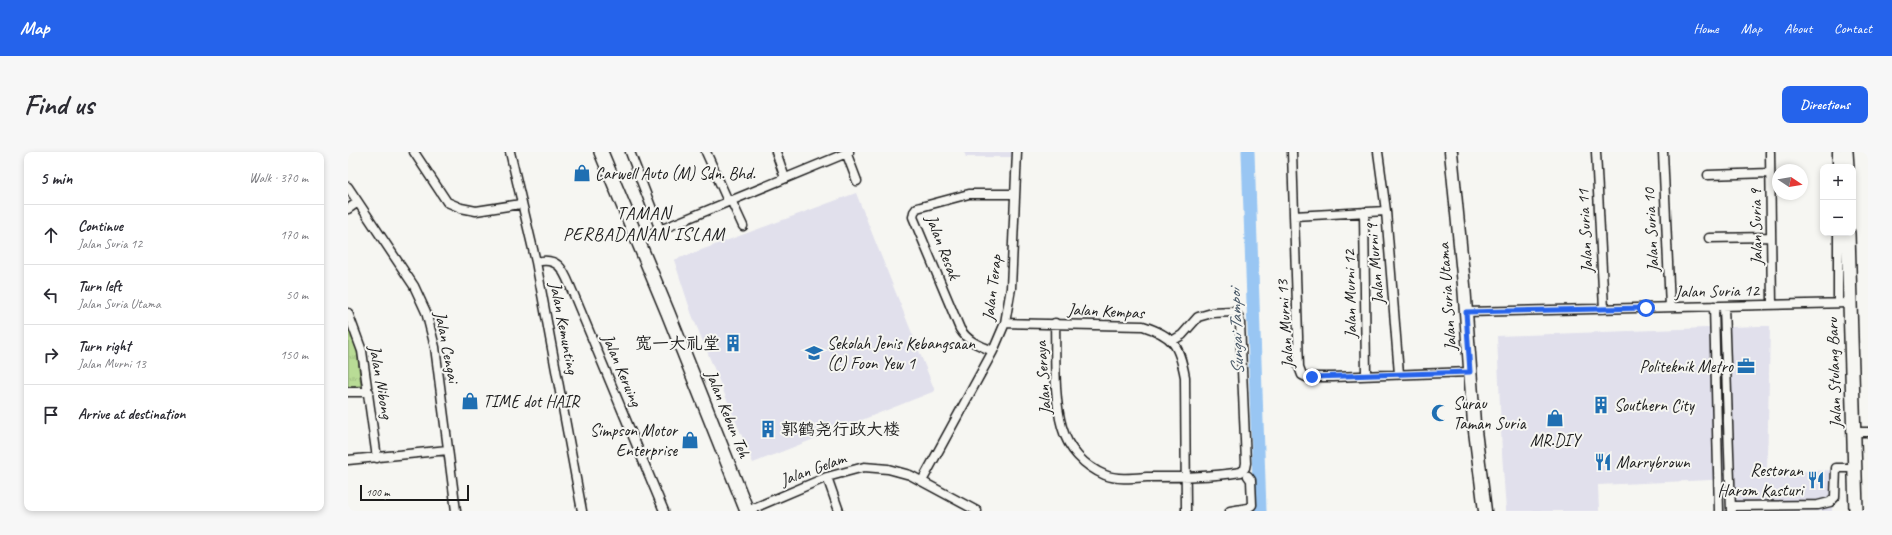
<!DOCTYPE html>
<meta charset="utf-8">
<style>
body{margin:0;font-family:Caveat,"LXGW WenKai TC",sans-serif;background:#f7f7f7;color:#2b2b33}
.controls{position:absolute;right:12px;top:12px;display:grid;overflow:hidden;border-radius:8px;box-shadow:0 2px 6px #0003}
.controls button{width:36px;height:36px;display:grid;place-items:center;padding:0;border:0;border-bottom:1px solid #e1e1e2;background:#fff;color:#2b2b33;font:20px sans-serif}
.compass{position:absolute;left:1424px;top:12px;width:36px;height:36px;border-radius:50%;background:#fff;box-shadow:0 2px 6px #0003;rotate:102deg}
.scale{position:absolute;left:12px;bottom:10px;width:109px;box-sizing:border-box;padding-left:4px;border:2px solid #1c1c1c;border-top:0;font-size:11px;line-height:14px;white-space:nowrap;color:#1c1c1c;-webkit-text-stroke:3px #f6f6f2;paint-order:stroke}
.stop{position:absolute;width:12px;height:12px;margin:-9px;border:3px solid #2563eb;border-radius:50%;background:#fff}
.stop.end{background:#2563eb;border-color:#fff;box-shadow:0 1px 4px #0008}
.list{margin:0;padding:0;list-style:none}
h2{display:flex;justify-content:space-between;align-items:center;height:52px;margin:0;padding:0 16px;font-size:17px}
h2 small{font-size:13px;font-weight:400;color:#7c7c81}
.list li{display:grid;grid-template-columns:26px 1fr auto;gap:12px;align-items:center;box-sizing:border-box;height:60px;padding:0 16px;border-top:1px solid #e1e1e2}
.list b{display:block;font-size:15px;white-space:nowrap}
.list p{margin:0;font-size:13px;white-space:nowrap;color:#7c7c81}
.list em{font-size:13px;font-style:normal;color:#7c7c81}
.icon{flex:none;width:22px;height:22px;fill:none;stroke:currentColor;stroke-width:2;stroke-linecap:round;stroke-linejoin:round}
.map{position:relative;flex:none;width:1520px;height:359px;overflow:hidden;border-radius:8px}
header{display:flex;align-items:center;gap:24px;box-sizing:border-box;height:56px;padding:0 20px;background:#2563eb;color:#fff}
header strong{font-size:19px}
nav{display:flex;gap:22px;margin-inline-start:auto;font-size:14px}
.intro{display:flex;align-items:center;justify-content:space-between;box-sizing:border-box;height:96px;padding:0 24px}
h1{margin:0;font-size:28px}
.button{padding:10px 18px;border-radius:8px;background:#2563eb;color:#fff;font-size:14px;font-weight:700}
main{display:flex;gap:24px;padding:0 24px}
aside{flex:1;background:#fff;border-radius:8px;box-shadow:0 2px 6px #0003}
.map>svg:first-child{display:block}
.built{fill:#e1e0ec}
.park{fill:url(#park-tufts);stroke:#6a7c59}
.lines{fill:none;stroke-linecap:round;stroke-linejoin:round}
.river{stroke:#99c6f3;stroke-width:13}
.minor-casing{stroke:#1c1c1c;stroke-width:11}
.secondary-casing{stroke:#1c1c1c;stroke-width:15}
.primary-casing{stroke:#1c1c1c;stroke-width:16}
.minor{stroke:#f6f6f2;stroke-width:8}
.secondary{stroke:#f6f6f2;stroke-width:12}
.primary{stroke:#f6f6f2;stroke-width:13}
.route{stroke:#2563eb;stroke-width:5}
.labels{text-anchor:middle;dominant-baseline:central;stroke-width:4;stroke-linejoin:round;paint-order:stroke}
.poi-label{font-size:17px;fill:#1c1c1c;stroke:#f6f6f2;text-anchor:start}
.street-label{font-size:17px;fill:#1c1c1c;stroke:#f6f6f2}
.neighbourhood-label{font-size:18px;letter-spacing:1px;fill:#1c1c1c;stroke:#f6f6f2}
.water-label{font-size:18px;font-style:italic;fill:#485867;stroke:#f6f6f2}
</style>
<header>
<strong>Map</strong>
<nav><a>Home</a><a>Map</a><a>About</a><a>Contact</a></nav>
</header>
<div class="intro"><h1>Find us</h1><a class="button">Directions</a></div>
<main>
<aside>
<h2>5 min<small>Walk · 370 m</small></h2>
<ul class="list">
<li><svg class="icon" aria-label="ahead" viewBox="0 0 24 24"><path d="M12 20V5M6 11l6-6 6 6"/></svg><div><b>Continue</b><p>Jalan Suria 12</p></div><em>170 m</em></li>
<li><svg class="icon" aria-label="left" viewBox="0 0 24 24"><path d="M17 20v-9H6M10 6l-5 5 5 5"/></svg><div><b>Turn left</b><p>Jalan Suria Utama</p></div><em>50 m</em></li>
<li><svg class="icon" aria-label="right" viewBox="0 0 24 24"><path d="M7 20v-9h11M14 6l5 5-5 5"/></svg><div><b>Turn right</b><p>Jalan Murni 13</p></div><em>150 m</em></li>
<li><svg class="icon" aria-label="arrive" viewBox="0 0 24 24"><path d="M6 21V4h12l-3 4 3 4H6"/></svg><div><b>Arrive at destination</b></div></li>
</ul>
</aside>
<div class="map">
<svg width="1520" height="359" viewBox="0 0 1520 359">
<defs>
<pattern id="park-tufts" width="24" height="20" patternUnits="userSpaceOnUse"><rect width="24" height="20" fill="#b9dc96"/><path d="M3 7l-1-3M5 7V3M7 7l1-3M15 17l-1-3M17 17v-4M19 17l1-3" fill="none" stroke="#9ebc81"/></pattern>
</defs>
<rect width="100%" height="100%" fill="#f6f6f2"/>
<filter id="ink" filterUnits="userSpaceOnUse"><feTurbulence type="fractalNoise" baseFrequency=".025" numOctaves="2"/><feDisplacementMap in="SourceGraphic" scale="8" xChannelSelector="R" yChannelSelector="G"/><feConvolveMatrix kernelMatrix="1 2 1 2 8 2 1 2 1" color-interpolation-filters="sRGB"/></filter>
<g filter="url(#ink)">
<!-- built -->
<path class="built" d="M 616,0 L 665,0 L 665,5 L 618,5 Z
M 508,41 L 587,239 L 405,311 L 344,163 L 326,108 Z
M 1410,174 L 1422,174 L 1419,321 L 1485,318 L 1484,359 L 1386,359 L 1385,327 L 1250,333 L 1251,359 L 1158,359 L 1154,301 L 1149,184 Z"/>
<!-- park -->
<path class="park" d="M 0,168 L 9,198 L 13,234 L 0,235 Z"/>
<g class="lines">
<!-- river -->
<path class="river" d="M 900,0 L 912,359"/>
<!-- minor casing -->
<g class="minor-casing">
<path id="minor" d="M 66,0 L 99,50 L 113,56 L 128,59 L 173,52
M 162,0 L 188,110 L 234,359
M 282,0 L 312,78
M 358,0 L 380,49
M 428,0 L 437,26
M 498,0 L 509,29
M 944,0 L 951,215 L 954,223 L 958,225 L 985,225 L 1122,220
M 1030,0 L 1038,59 L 1051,222
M 1248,0 L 1256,157
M 1315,0 L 1322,155
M 1422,0 L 1424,153
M 1489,0 L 1489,15
M 1360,23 L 1422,21
M 0,35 L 66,134 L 78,160 L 87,195 L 108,359
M 383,48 L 395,74
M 0,57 L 10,50
M 1016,60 L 1018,223
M 946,64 L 1038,59
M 1490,81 L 1490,151
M 1361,86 L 1423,85
M 290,87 L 501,0
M 188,110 C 214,103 217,124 226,143 L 316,359
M 1366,154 L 1371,359
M 1376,154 L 1383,359
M 1118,160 L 1501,151
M 0,161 L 14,199 L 29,306
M 657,171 L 795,174 C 826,184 831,193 837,225 L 838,359
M 707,171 C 708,204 705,243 714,275 C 720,297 736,314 757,323 C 769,328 786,326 799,325 C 830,325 863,325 893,320 L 897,316 L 898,311 L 892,171 L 890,164 L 885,160 L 864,161 L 850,165 L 834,183 L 824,189
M 645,199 C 631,193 620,190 612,177 L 565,65 L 566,60 L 569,56 L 621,42 L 667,42
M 0,240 L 21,240
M 1506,280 L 1520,280
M 0,308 L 100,298
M 479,325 L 491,359
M 574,329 L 645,199 L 657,171 L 663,136 L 669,0
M 1383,354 L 1470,353 L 1482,350 L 1487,345 L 1488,316 L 1507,316
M 399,359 L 479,325 L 516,315 L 540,317 L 562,323 L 629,359
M 882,359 L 900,356 L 904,353 L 903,328 L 900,324"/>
</g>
<!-- secondary casing -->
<g class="secondary-casing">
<path id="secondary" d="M 1103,0 L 1116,133 L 1126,271 L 1137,359"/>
</g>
<!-- primary casing -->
<g class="primary-casing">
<path id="primary" d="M 253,0 L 320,161 L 399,359
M 1498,0 L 1499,15
M 1500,81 L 1508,359"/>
</g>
<!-- minor -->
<use href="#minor" class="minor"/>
<!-- secondary -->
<use href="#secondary" class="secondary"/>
<!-- primary -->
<use href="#primary" class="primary"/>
</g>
</g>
<g class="lines" filter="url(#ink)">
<!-- route -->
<path class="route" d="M 964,225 L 1122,220 L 1118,160 L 1298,156"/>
</g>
<!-- icons -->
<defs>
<g id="shop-bare" transform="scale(1.38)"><path d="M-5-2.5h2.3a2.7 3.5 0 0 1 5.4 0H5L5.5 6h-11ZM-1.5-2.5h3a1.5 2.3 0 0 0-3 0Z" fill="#1f6fb2" stroke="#f6f6f2" stroke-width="2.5" paint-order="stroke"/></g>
<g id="building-bare" transform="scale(1.38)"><path d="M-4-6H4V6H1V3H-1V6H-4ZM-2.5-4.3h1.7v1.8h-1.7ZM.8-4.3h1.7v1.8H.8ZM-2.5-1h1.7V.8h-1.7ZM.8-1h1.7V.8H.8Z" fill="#1f6fb2" stroke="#f6f6f2" stroke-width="2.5" paint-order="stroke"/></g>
<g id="school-bare" transform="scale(1.38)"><path d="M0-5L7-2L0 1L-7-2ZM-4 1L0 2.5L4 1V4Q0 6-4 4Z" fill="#1f6fb2" stroke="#f6f6f2" stroke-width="2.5" paint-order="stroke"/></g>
<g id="office-bare" transform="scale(1.38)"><path d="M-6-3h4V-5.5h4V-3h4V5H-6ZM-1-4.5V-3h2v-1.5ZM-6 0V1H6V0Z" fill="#1f6fb2" stroke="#f6f6f2" stroke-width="2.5" paint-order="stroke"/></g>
<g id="mosque-bare" transform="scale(1.38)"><path d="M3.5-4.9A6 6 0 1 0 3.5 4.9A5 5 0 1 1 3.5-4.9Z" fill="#1f6fb2" stroke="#f6f6f2" stroke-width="2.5" paint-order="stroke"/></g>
<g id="restaurant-bare" transform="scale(1.38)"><path d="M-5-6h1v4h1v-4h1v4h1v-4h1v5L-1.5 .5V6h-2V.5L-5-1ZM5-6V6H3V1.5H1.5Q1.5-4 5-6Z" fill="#1f6fb2" stroke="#f6f6f2" stroke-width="2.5" paint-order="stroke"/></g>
</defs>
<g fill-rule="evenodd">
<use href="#shop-bare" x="234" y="21"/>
<use href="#building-bare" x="385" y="191"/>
<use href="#school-bare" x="466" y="201"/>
<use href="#office-bare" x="1398" y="214"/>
<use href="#shop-bare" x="122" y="249"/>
<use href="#building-bare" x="1253" y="253"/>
<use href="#mosque-bare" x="1092" y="261"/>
<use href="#shop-bare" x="1207" y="266"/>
<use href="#building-bare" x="420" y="277"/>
<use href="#shop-bare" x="342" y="288"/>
<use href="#restaurant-bare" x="1255" y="310"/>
<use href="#restaurant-bare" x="1468" y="328"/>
</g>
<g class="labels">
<!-- poi labels -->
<g class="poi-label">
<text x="247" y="21">Carwell Auto (M) Sdn. Bhd.</text>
<text x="372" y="191" text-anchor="end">宽一大礼堂</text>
<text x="479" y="191">Sekolah Jenis Kebangsaan<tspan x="479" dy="20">(C) Foon Yew 1</tspan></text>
<text x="1385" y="214" text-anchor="end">Politeknik Metro</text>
<text x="135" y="249">TIME dot HAIR</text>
<text x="1105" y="251">Surau<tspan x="1105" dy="20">Taman Suria</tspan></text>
<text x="1266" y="253">Southern City</text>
<text x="433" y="277">郭鹤尧行政大楼</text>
<text x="329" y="278" text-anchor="end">Simpson Motor<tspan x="329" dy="20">Enterprise</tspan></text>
<text x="1207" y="288" text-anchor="middle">MR.DIY</text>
<text x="1268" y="310">Marrybrown</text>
<text x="1455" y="318" text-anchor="end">Restoran<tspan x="1455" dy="20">Harom Kasturi</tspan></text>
</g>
<!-- street labels -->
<g class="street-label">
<text transform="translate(1408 75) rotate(-91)">Jalan Suria 9</text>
<text transform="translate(1303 78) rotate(-93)">Jalan Suria 10</text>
<text transform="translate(1237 79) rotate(-93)">Jalan Suria 11</text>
<text transform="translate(595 95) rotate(69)">Jalan Resak</text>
<text transform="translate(1027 112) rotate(-95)">Jalan Murni 9</text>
<text transform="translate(644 136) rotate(-83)">Jalan Terap</text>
<text transform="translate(1369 139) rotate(-1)">Jalan Suria 12</text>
<text transform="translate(1002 142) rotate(-91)">Jalan Murni 12</text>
<text transform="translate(1099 145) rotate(-94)">Jalan Suria Utama</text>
<text transform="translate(758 159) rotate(3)">Jalan Kempas</text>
<text transform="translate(937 172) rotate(-94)">Jalan Murni 13</text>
<text transform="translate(216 176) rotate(79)">Jalan Kemunting</text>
<text transform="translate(99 195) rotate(79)">Jalan Cengai</text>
<text transform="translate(274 218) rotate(67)">Jalan Keruing</text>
<text transform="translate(1486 221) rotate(-92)">Jalan Stulang Baru</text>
<text transform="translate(695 226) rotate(-94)">Jalan Seraya</text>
<text transform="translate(33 230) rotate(80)">Jalan Nibong</text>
<text transform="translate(380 262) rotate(68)">Jalan Kebun Teh</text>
<text transform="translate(465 317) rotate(-20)">Jalan Gelam</text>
</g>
<!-- neighbourhood labels -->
<g class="neighbourhood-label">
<text x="296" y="61">TAMAN<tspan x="296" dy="21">PERBADANAN ISLAM</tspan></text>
</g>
<!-- water labels -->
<g class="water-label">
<text transform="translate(888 180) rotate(-92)">Sungai Tampoi</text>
</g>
</g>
</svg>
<div class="controls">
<button>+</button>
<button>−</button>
</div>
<svg class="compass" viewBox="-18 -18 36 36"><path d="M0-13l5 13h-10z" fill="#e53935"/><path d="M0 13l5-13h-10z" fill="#7c7c81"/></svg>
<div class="scale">100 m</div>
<div class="stop" style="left:1298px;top:156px"></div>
<div class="stop end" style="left:964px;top:225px"></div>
</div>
</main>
